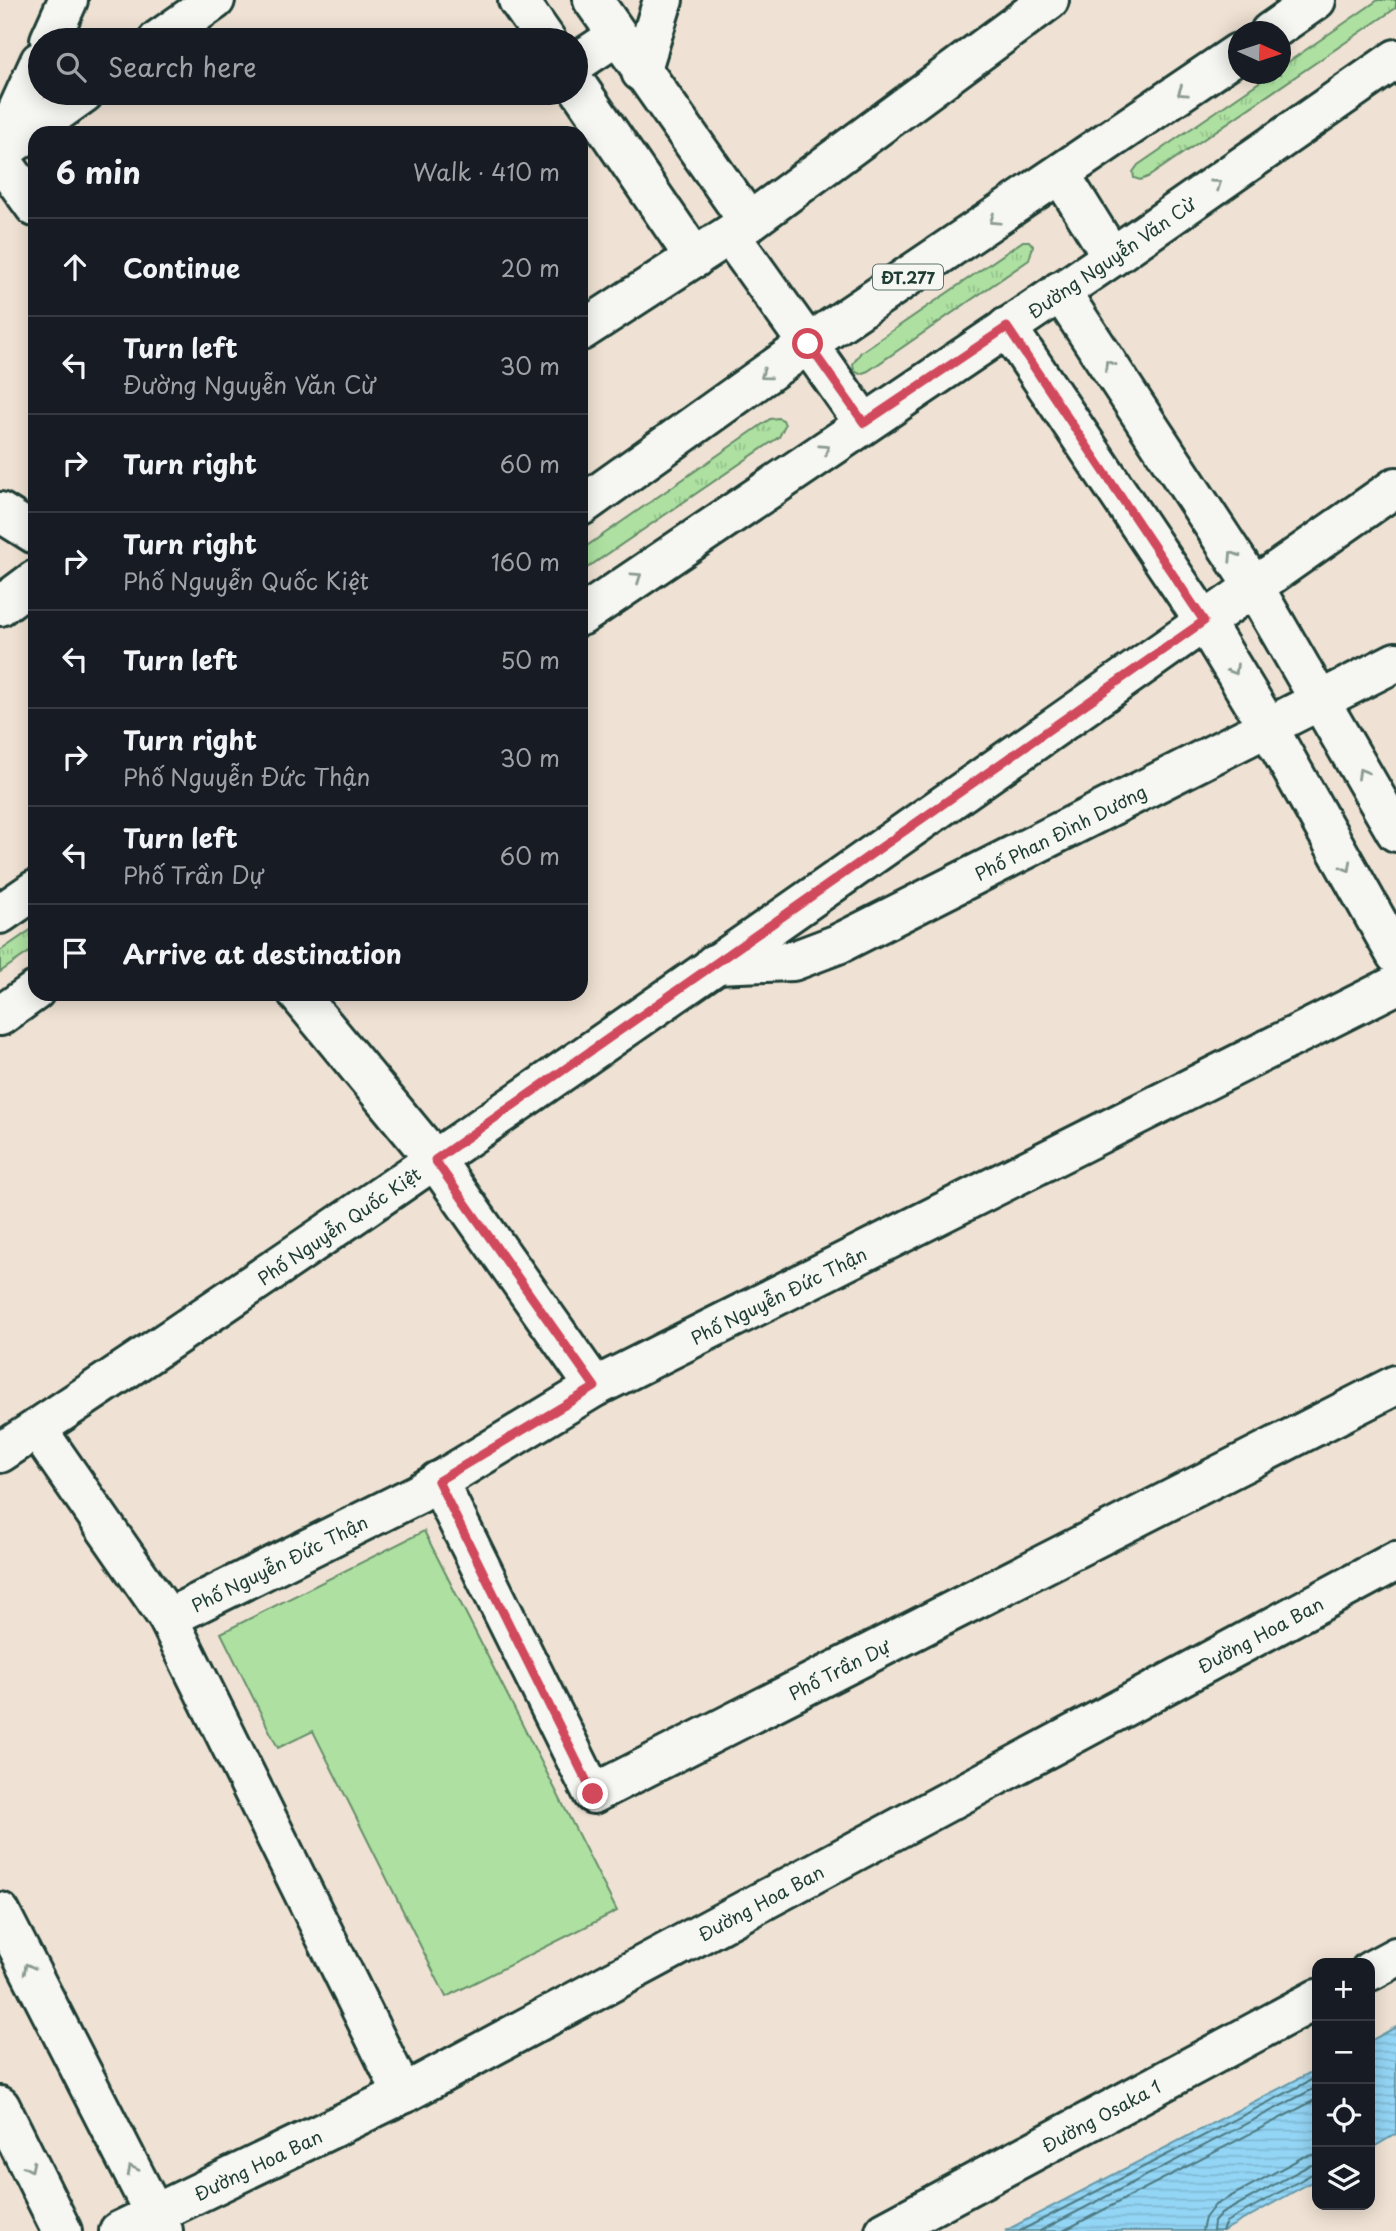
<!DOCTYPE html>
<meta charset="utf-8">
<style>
body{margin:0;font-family:"Playpen Sans",sans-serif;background:#242831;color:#f1f3f6}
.controls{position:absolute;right:21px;bottom:21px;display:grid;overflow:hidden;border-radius:14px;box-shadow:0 4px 18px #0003}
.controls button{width:63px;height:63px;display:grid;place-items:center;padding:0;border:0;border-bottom:2px solid #363941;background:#171b24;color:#f1f3f6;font:35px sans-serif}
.compass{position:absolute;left:1228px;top:21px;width:63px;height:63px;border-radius:50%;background:#171b24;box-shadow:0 4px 18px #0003;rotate:93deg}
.stop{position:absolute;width:21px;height:21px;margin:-16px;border:5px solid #d1495b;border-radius:50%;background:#fff}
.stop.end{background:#d1495b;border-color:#fff;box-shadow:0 2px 7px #0008}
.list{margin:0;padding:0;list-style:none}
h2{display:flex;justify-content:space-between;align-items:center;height:91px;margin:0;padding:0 28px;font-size:30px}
h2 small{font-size:23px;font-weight:400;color:#9ea1a6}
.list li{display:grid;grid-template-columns:46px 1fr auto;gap:21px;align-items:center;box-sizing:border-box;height:98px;padding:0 28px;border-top:2px solid #363941}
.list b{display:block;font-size:26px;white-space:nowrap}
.list p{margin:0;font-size:23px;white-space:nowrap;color:#9ea1a6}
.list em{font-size:23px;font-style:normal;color:#9ea1a6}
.icon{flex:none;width:38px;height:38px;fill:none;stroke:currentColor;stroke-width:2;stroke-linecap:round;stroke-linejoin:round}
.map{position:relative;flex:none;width:1396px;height:2231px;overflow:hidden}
.search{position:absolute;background:#171b24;box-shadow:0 4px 18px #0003;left:28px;top:28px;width:560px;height:77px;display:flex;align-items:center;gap:18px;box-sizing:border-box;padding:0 24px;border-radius:38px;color:#9ea1a6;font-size:26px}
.panel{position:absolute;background:#171b24;box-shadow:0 4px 18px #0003;left:28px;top:126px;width:560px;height:875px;border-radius:21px}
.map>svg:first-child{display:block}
.grass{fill:url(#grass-tufts);stroke:#668e6a;stroke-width:2}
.pitch{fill:#ade0a1;stroke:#668e6a;stroke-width:2}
.water{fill:url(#water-rules);stroke:#6598a8;stroke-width:2}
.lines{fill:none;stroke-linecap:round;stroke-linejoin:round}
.shore{stroke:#4d7a81;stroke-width:2}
.minor-casing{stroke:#1f3d34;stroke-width:44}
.major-casing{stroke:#1f3d34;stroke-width:44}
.minor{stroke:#f6f6f2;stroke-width:38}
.major{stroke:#f6f6f2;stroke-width:38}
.oneway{stroke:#8a9a93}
.route{stroke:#d1495b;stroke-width:9}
.labels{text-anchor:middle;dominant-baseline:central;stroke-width:5;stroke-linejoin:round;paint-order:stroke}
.shield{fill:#f6f6f2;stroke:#60746d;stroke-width:2}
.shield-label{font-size:16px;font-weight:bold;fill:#1f3d34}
.street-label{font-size:18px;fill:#1f3d34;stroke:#f6f6f2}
</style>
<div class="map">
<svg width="1396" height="2231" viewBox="0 0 1396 2231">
<defs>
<pattern id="grass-tufts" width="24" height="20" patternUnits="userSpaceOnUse" patternTransform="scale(1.75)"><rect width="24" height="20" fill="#ade0a1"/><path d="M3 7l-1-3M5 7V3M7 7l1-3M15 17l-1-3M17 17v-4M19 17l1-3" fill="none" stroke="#94c18b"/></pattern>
<pattern id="water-rules" width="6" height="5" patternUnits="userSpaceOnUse" patternTransform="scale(1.75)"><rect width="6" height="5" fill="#93d5f5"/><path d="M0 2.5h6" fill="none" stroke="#7eb8d3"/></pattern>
</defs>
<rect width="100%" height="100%" fill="#efe2d4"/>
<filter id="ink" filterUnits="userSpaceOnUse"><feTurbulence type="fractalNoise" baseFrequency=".0143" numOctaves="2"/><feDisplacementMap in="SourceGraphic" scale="14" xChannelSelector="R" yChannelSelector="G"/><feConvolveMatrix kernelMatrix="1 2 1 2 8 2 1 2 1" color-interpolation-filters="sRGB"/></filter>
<g filter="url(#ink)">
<!-- grass -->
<path class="grass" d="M 1378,0 L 1396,0 L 1396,8 L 1148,177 L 1140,180 L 1134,178 L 1133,172 L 1138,165 L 1271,74 L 1280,74 L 1281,67 Z
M 1023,241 L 1029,241 L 1033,246 L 1029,260 L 868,371 L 860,374 L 854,371 L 853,364 L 861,352 Z
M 778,418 L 783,420 L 785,425 L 779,437 L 581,572 L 581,550 L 770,419 Z
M 35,927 L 35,948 L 0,972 L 0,951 Z"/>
<!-- pitch -->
<path class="pitch" d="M 424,1531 L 617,1911 L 446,1997 L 313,1731 L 278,1748 L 221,1633 Z"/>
<!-- water -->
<path class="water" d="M 1396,2027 L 1396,2134 L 1370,2149 L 1370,2041 Z
M 1317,2069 L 1317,2179 L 1223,2231 L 1005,2231 Z"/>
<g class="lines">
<!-- shore -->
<path class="shore" d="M 1020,2231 L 1317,2077
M 1040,2231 L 1317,2087
M 1063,2231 L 1317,2099
M 1202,2231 L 1205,2218 L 1215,2205 L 1303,2157 L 1317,2154
M 1213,2231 L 1214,2222 L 1221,2214 L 1308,2166 L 1317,2164
M 1222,2231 L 1226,2222 L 1312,2174 L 1317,2173"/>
<!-- minor casing -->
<g class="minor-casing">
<g id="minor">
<path d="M 518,0 L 546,40"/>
<path d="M 593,0 L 749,222"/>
<path d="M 50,40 L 68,0"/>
<path d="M 158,40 L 215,0"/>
<path d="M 576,63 L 617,36"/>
<path d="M 641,72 L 663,0"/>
<path d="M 576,84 L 695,258"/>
<path d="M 0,149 L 40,61"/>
<path d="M 0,153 L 84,93"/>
<path d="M 0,158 L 35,207"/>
<path d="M 730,235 L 808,344"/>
<path d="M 1060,291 L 1254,587 L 1396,832"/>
<path d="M 1007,327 L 1204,621 L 1268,727 L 1396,955"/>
<path d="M 581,331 L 749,222 L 1049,0"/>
<path d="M 0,512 L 35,534"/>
<path d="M 0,606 L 35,580"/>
<path id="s1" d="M 714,964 L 793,961 L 838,944 L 1396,662"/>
<path d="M 298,994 L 435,1160 L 595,1387"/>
<path d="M 37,1429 L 168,1618 L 403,2094"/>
<path id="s2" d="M 0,1453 C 472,1141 933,812 1396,487"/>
<path id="s3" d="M 438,1481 L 593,1794 L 1396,1385"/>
<path id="s4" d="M 168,1618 L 418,1494 L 595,1387 L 1396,985"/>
<path d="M 0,1912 L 163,2231"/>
<path d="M 1370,1971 L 1396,1957"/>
<path d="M 0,2106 L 62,2231"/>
<path id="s5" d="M 119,2231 L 403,2094 L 1396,1561"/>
<path id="s6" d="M 885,2231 L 1317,1999"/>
</g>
</g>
<!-- major casing -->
<g class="major-casing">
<g id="major">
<path d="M 1270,32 L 1316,0"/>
<path d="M 1061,175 L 1112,257"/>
<path d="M 808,344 L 864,423"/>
<path d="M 581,506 L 808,344 L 1238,53"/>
<path id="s7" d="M 581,616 L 1112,257 L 1396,59"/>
<path d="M 0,914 L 35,890"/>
<path d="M 0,1016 L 35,991"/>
</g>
</g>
<!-- minor -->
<use href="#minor" class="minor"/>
<!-- major -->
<use href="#major" class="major"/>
</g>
<!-- one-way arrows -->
<defs><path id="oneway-chevron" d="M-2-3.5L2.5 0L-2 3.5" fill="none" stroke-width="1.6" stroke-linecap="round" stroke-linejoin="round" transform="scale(1.75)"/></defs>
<g class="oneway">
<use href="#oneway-chevron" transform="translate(1182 92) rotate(146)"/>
<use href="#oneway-chevron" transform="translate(1217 184) rotate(-35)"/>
<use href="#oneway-chevron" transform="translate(994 220) rotate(146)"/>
<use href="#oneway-chevron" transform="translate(1109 365) rotate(-123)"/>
<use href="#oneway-chevron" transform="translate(765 375) rotate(144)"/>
<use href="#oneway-chevron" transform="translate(825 449) rotate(-34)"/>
<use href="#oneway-chevron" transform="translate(1233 556) rotate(-123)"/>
<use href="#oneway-chevron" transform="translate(637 577) rotate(-34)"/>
<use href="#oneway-chevron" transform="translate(1234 670) rotate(59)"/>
<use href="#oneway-chevron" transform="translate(1362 773) rotate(-120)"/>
<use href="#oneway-chevron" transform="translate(1347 867) rotate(61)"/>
<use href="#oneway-chevron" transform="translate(28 1968) rotate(-117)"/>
<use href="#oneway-chevron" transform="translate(30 2167) rotate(64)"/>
<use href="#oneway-chevron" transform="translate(132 2170) rotate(-117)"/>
</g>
</g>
<g class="lines" filter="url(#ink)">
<!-- route -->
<path class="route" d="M 593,1794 L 438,1481 L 595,1387 L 435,1160 L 1204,621 L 1007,327 L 864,423 L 808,344"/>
</g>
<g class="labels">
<!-- shield labels -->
<rect class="shield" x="873" y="264.5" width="70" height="25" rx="5"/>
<g class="shield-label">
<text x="908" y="277">ĐT.277</text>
</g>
<!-- street labels -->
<g class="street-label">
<text stroke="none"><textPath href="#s7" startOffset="640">Đường Nguyễn Văn Cừ</textPath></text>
<text stroke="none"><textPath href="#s1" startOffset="376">Phố Phan Đình Dương</textPath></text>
<text stroke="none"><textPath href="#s2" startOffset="408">Phố Nguyễn Quốc Kiệt</textPath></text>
<text stroke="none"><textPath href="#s4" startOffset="691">Phố Nguyễn Đức Thận</textPath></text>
<text stroke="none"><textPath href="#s4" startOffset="124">Phố Nguyễn Đức Thận</textPath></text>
<text stroke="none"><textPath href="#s5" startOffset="1288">Đường Hoa Ban</textPath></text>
<text stroke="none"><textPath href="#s3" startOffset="625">Phố Trần Dự</textPath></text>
<text stroke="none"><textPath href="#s5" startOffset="721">Đường Hoa Ban</textPath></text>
<text stroke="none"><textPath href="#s6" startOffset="245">Đường Osaka 1</textPath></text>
<text stroke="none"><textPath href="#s5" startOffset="154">Đường Hoa Ban</textPath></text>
</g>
</g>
</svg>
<div class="controls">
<button>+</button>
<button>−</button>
<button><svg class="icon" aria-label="locate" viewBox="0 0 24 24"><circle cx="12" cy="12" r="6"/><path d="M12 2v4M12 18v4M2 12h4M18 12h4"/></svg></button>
<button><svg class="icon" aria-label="layers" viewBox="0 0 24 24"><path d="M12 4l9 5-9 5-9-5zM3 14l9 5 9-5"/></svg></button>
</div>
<svg class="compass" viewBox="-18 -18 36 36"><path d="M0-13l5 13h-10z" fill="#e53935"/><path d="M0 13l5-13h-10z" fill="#9ea1a6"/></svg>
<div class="stop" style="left:808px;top:344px"></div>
<div class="stop end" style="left:593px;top:1794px"></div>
<div class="search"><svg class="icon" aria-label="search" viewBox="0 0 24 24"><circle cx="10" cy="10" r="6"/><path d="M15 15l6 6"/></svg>Search here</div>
<section class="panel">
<h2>6 min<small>Walk · 410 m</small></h2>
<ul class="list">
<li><svg class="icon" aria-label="ahead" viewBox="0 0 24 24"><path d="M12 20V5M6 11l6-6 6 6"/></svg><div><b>Continue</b></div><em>20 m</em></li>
<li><svg class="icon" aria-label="left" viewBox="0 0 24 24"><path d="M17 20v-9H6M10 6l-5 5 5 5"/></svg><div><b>Turn left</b><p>Đường Nguyễn Văn Cừ</p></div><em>30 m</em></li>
<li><svg class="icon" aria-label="right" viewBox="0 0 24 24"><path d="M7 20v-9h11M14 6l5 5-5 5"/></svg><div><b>Turn right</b></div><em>60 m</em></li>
<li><svg class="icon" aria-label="right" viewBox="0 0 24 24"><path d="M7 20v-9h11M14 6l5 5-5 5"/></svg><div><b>Turn right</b><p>Phố Nguyễn Quốc Kiệt</p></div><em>160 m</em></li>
<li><svg class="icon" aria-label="left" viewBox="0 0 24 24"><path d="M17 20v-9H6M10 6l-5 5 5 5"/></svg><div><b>Turn left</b></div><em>50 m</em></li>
<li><svg class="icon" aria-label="right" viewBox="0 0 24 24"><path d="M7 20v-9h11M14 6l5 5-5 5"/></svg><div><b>Turn right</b><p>Phố Nguyễn Đức Thận</p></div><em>30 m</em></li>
<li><svg class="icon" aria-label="left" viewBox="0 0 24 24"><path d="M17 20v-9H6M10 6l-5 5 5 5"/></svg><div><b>Turn left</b><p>Phố Trần Dự</p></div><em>60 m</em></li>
<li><svg class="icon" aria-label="arrive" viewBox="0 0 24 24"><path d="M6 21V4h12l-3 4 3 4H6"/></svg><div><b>Arrive at destination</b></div></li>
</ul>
</section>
</div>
